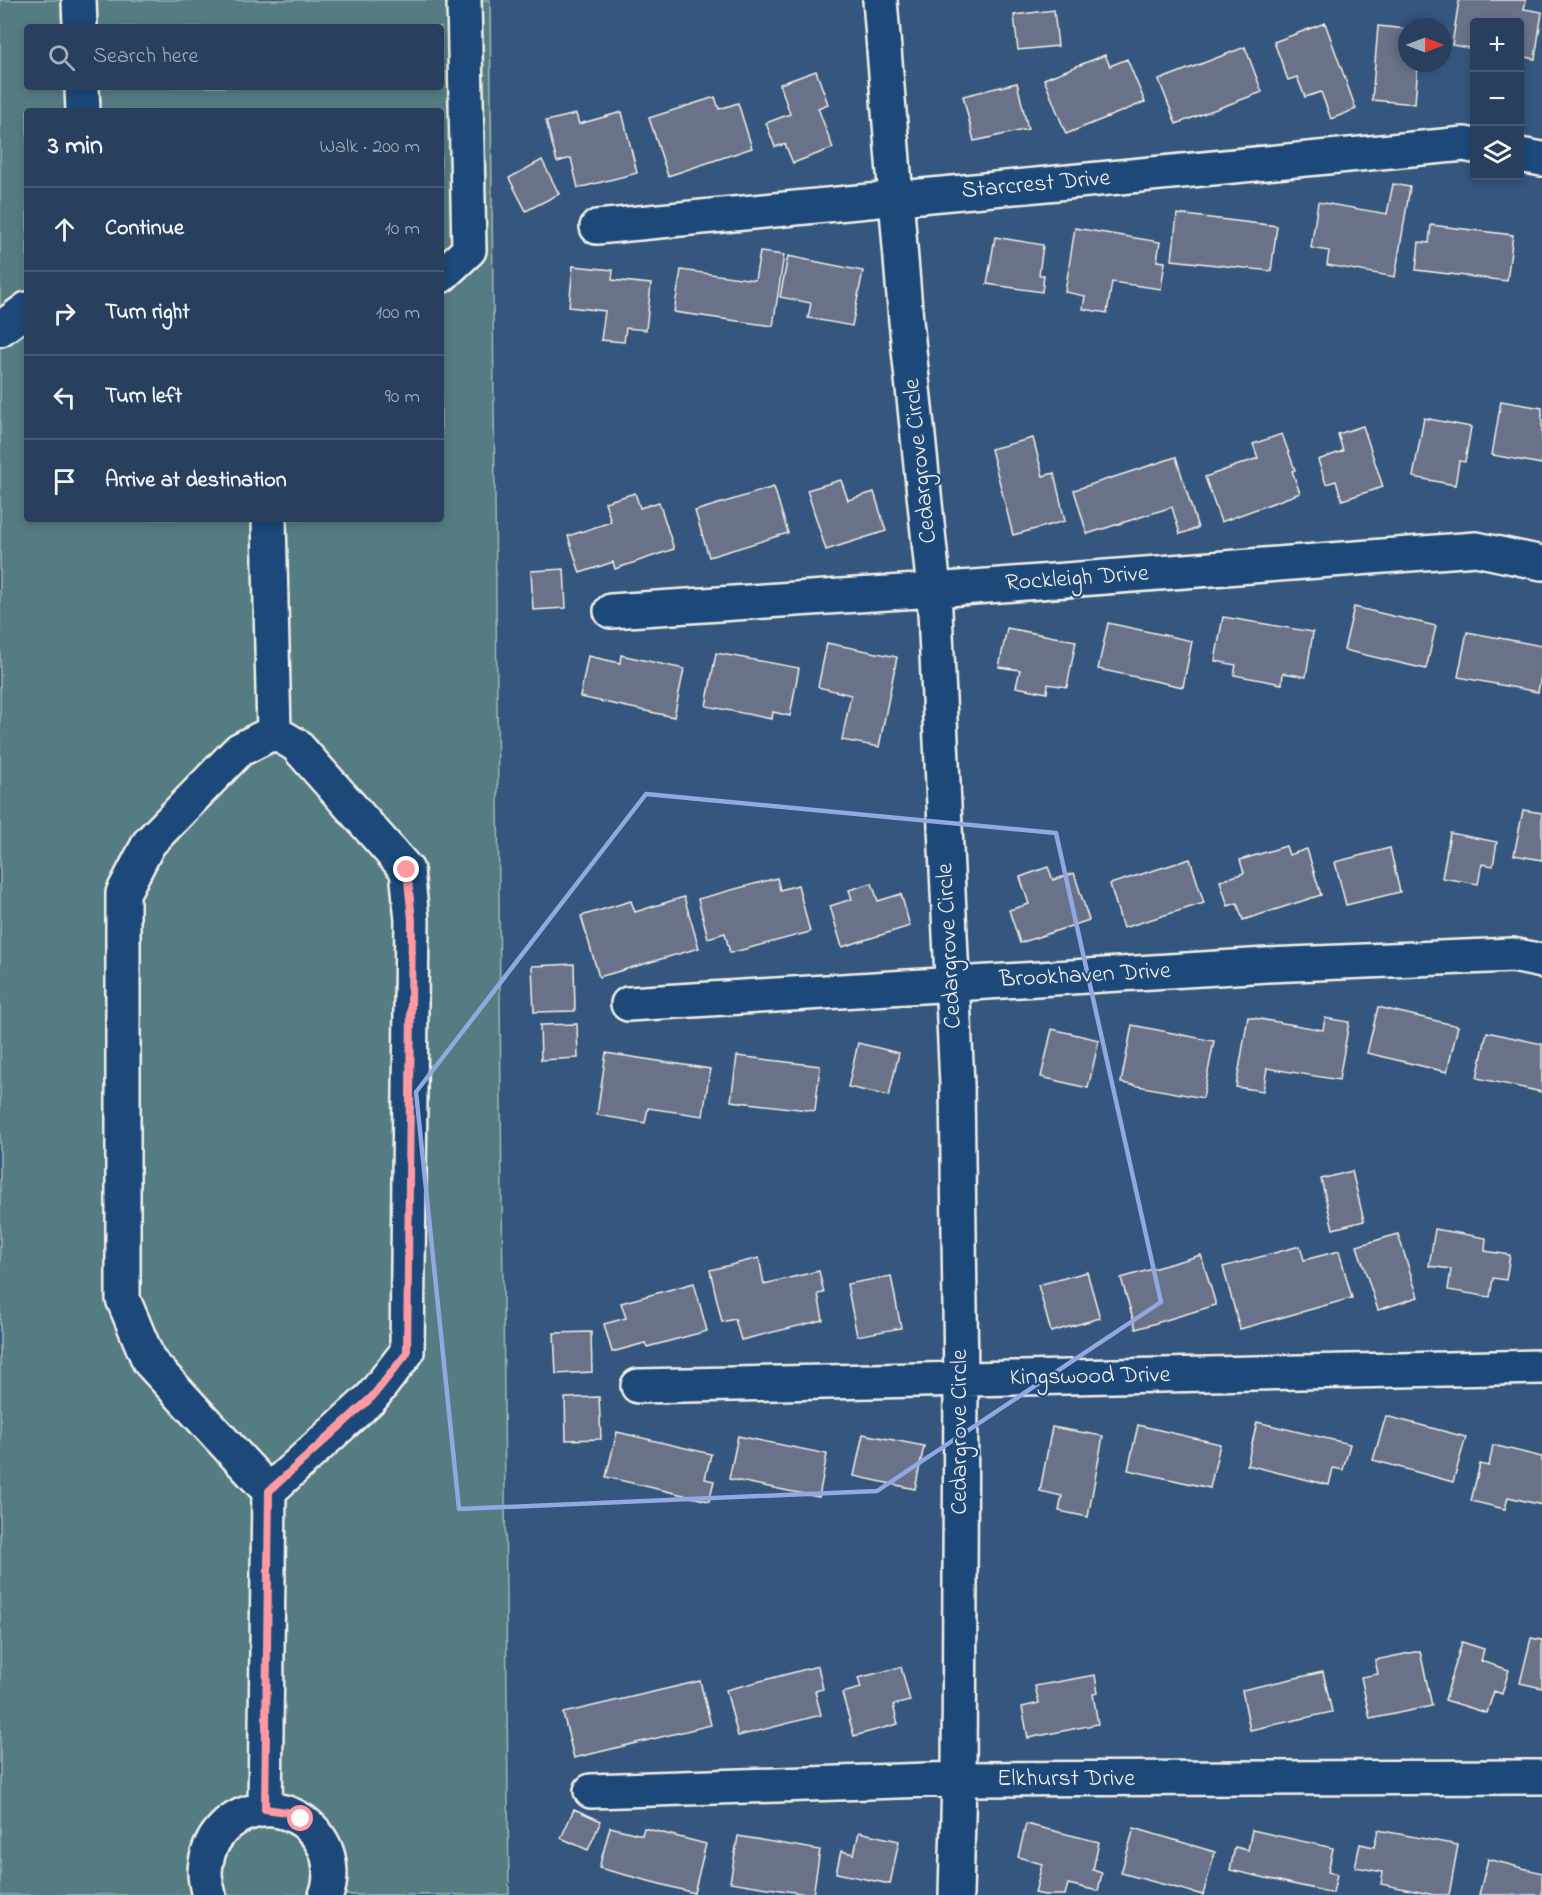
<!DOCTYPE html>
<meta charset="utf-8">
<style>
body{margin:0;font-family:"Indie Flower",sans-serif;background:#344b67;color:#f1f3f6}
.controls{position:absolute;right:18px;top:18px;display:grid;overflow:hidden;border-radius:6px;box-shadow:0 3px 9px #0003}
.controls button{width:54px;height:54px;display:grid;place-items:center;padding:0;border:0;border-bottom:2px solid #445973;background:#28405e;color:#f1f3f6;font:30px sans-serif}
.compass{position:absolute;left:1398px;top:18px;width:54px;height:54px;border-radius:50%;background:#28405e;box-shadow:0 3px 9px #0003;rotate:90deg}
.stop{position:absolute;width:18px;height:18px;margin:-14px;border:4px solid #ff9aa2;border-radius:50%;background:#fff}
.stop.end{background:#ff9aa2;border-color:#fff;box-shadow:0 2px 6px #0008}
.list{margin:0;padding:0;list-style:none}
h2{display:flex;justify-content:space-between;align-items:center;height:78px;margin:0;padding:0 24px;font-size:26px}
h2 small{font-size:20px;font-weight:400;color:#a5afbc}
.list li{display:grid;grid-template-columns:39px 1fr auto;gap:18px;align-items:center;box-sizing:border-box;height:84px;padding:0 24px;border-top:2px solid #445973}
.list b{display:block;font-size:22px;white-space:nowrap}
.list em{font-size:20px;font-style:normal;color:#a5afbc}
.icon{flex:none;width:33px;height:33px;fill:none;stroke:currentColor;stroke-width:2;stroke-linecap:round;stroke-linejoin:round}
.map{position:relative;flex:none;width:1542px;height:1895px;overflow:hidden}
.search{position:absolute;background:#28405e;box-shadow:0 3px 9px #0003;left:24px;top:24px;width:420px;height:66px;display:flex;align-items:center;gap:15px;box-sizing:border-box;padding:0 21px;border-radius:6px;color:#a5afbc;font-size:22px}
.panel{position:absolute;background:#28405e;box-shadow:0 3px 9px #0003;left:24px;top:108px;width:420px;height:414px;border-radius:6px}
.map>svg:first-child{display:block}
.green{fill:#547c82;stroke:#a4b6b5;stroke-width:1.5;fill-rule:evenodd}
.building{fill:#697289;stroke:#f4f1e8;stroke-width:1.5}
.lines{fill:none;stroke-linecap:round;stroke-linejoin:round}
.minor-casing{stroke:#f4f1e8;stroke-width:38}
.minor{stroke:#1f4a7a;stroke-width:33}
.route{stroke:#ff9aa2;stroke-width:8}
.marked{fill:none;stroke:#93a8e1;stroke-width:4.5;stroke-linejoin:round}
.labels{text-anchor:middle;dominant-baseline:central;stroke-width:4.5;stroke-linejoin:round;paint-order:stroke}
.street-label{font-size:24px;fill:#f4f1e8;stroke:#1f4a7a}
</style>
<div class="map">
<svg width="1542" height="1895" viewBox="0 0 1542 1895">
<rect width="100%" height="100%" fill="#35567e"/>
<filter id="ink" filterUnits="userSpaceOnUse"><feTurbulence type="fractalNoise" baseFrequency=".0167" numOctaves="2"/><feDisplacementMap in="SourceGraphic" scale="12" xChannelSelector="R" yChannelSelector="G"/><feConvolveMatrix kernelMatrix="1 2 1 2 8 2 1 2 1" color-interpolation-filters="sRGB"/></filter>
<g filter="url(#ink)">
<!-- green -->
<path class="green" d="M 0,0 L 490,0 L 509,1895 L 0,1895 ZM 27,27 L 441,27 L 441,87 L 27,87 ZM 27,111 L 441,111 L 441,519 L 27,519 Z"/>
<!-- building -->
<path class="building" d="M 1459,0 L 1526,0 L 1524,9 L 1542,12 L 1535,59 L 1520,56 L 1520,22 L 1474,22 L 1474,49 L 1452,45 Z
M 1054,10 L 1058,46 L 1018,50 L 1014,15 Z
M 1325,23 L 1356,109 L 1331,119 L 1321,92 L 1305,97 L 1297,77 L 1288,80 L 1274,42 Z
M 1378,26 L 1407,29 L 1407,63 L 1418,63 L 1415,104 L 1372,100 Z
M 1245,47 L 1262,92 L 1176,124 L 1159,80 Z
M 1105,55 L 1110,66 L 1127,59 L 1145,102 L 1066,134 L 1044,79 Z
M 816,71 L 828,104 L 818,108 L 833,148 L 793,163 L 785,144 L 775,147 L 766,123 L 790,114 L 780,84 Z
M 1017,83 L 1028,129 L 974,141 L 963,96 Z
M 715,97 L 719,109 L 738,103 L 752,148 L 668,176 L 649,118 Z
M 622,112 L 637,173 L 578,188 L 571,158 L 557,162 L 546,121 L 576,114 L 579,124 Z
M 542,160 L 559,194 L 526,211 L 509,178 Z
M 1393,184 L 1410,187 L 1395,277 L 1327,265 L 1329,251 L 1311,248 L 1318,202 L 1387,214 Z
M 1177,214 L 1277,226 L 1271,271 L 1172,260 Z
M 1431,225 L 1513,235 L 1507,281 L 1416,270 L 1419,242 L 1429,243 Z
M 1075,228 L 1160,242 L 1157,261 L 1165,262 L 1161,289 L 1112,282 L 1107,313 L 1083,309 L 1085,296 L 1065,292 Z
M 995,237 L 1043,245 L 1039,275 L 1044,275 L 1042,292 L 987,284 Z
M 760,252 L 784,255 L 773,326 L 674,312 L 681,270 L 755,280 Z
M 788,256 L 863,271 L 852,326 L 808,318 L 811,303 L 780,297 Z
M 573,266 L 613,270 L 612,280 L 651,284 L 646,330 L 626,328 L 624,342 L 601,340 L 605,311 L 569,307 Z
M 1501,401 L 1542,408 L 1542,464 L 1492,455 Z
M 1424,418 L 1471,427 L 1465,462 L 1459,461 L 1455,485 L 1413,477 Z
M 1363,426 L 1383,487 L 1342,500 L 1336,481 L 1326,484 L 1318,460 L 1343,451 L 1338,434 Z
M 1282,434 L 1295,470 L 1292,471 L 1300,493 L 1221,522 L 1205,477 L 1258,458 L 1253,444 Z
M 1033,438 L 1043,476 L 1054,473 L 1065,521 L 1013,535 L 991,449 Z
M 1176,457 L 1198,528 L 1180,534 L 1172,507 L 1087,534 L 1074,490 Z
M 841,480 L 848,500 L 874,492 L 886,531 L 826,550 L 807,490 Z
M 774,487 L 788,533 L 709,557 L 695,511 Z
M 635,493 L 640,508 L 659,502 L 674,549 L 615,569 L 613,562 L 580,573 L 568,536 L 611,522 L 605,502 Z
M 564,569 L 566,608 L 533,610 L 531,571 Z
M 1354,607 L 1436,626 L 1426,669 L 1344,650 Z
M 1223,617 L 1313,632 L 1306,677 L 1283,673 L 1282,684 L 1234,675 L 1236,665 L 1215,661 Z
M 1108,623 L 1192,641 L 1183,687 L 1098,669 Z
M 1007,628 L 1076,641 L 1067,687 L 1048,684 L 1047,693 L 1016,687 L 1020,670 L 999,667 Z
M 1467,632 L 1542,646 L 1542,671 L 1538,692 L 1458,677 Z
M 827,643 L 897,657 L 879,747 L 842,740 L 851,695 L 818,687 Z
M 716,653 L 799,668 L 790,716 L 773,712 L 772,719 L 706,706 Z
M 621,655 L 684,669 L 674,717 L 580,697 L 588,656 L 620,663 Z
M 1523,810 L 1542,813 L 1542,860 L 1514,855 Z
M 1450,833 L 1497,842 L 1493,866 L 1482,864 L 1478,884 L 1442,878 Z
M 1286,846 L 1289,855 L 1307,849 L 1321,895 L 1243,920 L 1237,903 L 1228,906 L 1220,881 L 1244,873 L 1240,860 Z
M 1390,848 L 1400,892 L 1346,905 L 1335,862 Z
M 1190,859 L 1204,903 L 1123,928 L 1110,884 Z
M 1048,867 L 1053,880 L 1074,873 L 1089,920 L 1020,943 L 1009,910 L 1029,904 L 1020,877 Z
M 777,878 L 780,890 L 798,885 L 810,932 L 730,953 L 725,933 L 708,938 L 698,899 Z
M 872,883 L 878,901 L 901,894 L 910,926 L 842,947 L 830,906 L 852,899 L 849,890 Z
M 684,897 L 699,948 L 599,977 L 581,916 L 631,901 L 635,912 Z
M 574,964 L 575,1011 L 534,1012 L 532,966 Z
M 1378,1007 L 1458,1026 L 1447,1072 L 1367,1053 Z
M 1248,1017 L 1323,1030 L 1325,1018 L 1349,1022 L 1339,1080 L 1267,1068 L 1263,1091 L 1236,1087 Z
M 577,1024 L 578,1058 L 541,1060 L 540,1025 Z
M 1132,1025 L 1214,1041 L 1203,1098 L 1121,1083 Z
M 1052,1029 L 1099,1040 L 1088,1088 L 1041,1077 Z
M 1487,1032 L 1542,1044 L 1542,1092 L 1477,1078 Z
M 858,1043 L 899,1053 L 889,1096 L 848,1087 Z
M 606,1053 L 710,1069 L 703,1116 L 648,1108 L 645,1123 L 597,1115 Z
M 737,1056 L 820,1066 L 815,1111 L 731,1101 Z
M 1352,1171 L 1364,1221 L 1333,1229 L 1321,1179 Z
M 1435,1229 L 1486,1238 L 1485,1251 L 1510,1255 L 1506,1280 L 1493,1278 L 1490,1297 L 1448,1290 L 1451,1269 L 1429,1266 Z
M 1398,1234 L 1418,1297 L 1378,1310 L 1357,1246 Z
M 1300,1246 L 1304,1260 L 1339,1251 L 1352,1298 L 1240,1329 L 1223,1267 Z
M 1201,1255 L 1216,1305 L 1136,1329 L 1121,1278 Z
M 759,1258 L 764,1284 L 819,1271 L 824,1293 L 818,1294 L 823,1320 L 741,1340 L 735,1319 L 722,1322 L 710,1270 Z
M 1087,1272 L 1100,1318 L 1051,1332 L 1038,1285 Z
M 891,1276 L 901,1328 L 857,1336 L 847,1284 Z
M 694,1283 L 707,1331 L 647,1347 L 645,1343 L 612,1352 L 604,1324 L 626,1318 L 621,1303 Z
M 591,1332 L 592,1372 L 556,1374 L 554,1333 Z
M 599,1397 L 601,1439 L 566,1440 L 565,1398 Z
M 1386,1416 L 1466,1437 L 1453,1482 L 1373,1460 Z
M 1257,1422 L 1350,1444 L 1343,1470 L 1333,1468 L 1329,1485 L 1247,1465 Z
M 1138,1425 L 1220,1444 L 1210,1488 L 1128,1470 Z
M 1052,1427 L 1103,1436 L 1088,1517 L 1059,1511 L 1062,1496 L 1040,1491 Z
M 617,1432 L 711,1454 L 705,1479 L 714,1481 L 709,1501 L 606,1477 Z
M 863,1434 L 924,1446 L 915,1489 L 854,1476 Z
M 738,1436 L 827,1454 L 819,1497 L 729,1479 Z
M 1493,1445 L 1542,1457 L 1542,1505 L 1508,1497 L 1505,1509 L 1471,1501 L 1480,1464 L 1489,1466 Z
M 1531,1638 L 1542,1640 L 1542,1688 L 1520,1683 Z
M 1462,1642 L 1484,1649 L 1481,1661 L 1509,1670 L 1502,1694 L 1494,1691 L 1487,1713 L 1445,1700 Z
M 1420,1651 L 1432,1706 L 1370,1719 L 1361,1677 L 1378,1674 L 1375,1660 Z
M 818,1666 L 823,1689 L 815,1691 L 821,1715 L 738,1736 L 726,1690 Z
M 901,1667 L 910,1701 L 893,1705 L 898,1724 L 854,1736 L 842,1693 L 861,1688 L 858,1678 Z
M 1323,1672 L 1332,1712 L 1250,1730 L 1242,1690 Z
M 1095,1675 L 1098,1693 L 1093,1694 L 1098,1724 L 1028,1738 L 1022,1707 L 1039,1703 L 1035,1686 Z
M 700,1681 L 711,1725 L 574,1758 L 563,1713 Z
M 574,1809 L 601,1821 L 588,1850 L 561,1838 Z
M 1026,1824 L 1099,1842 L 1093,1870 L 1102,1873 L 1098,1891 L 1068,1884 L 1065,1895 L 1044,1895 L 1035,1893 L 1042,1864 L 1018,1857 Z
M 610,1827 L 642,1835 L 644,1828 L 706,1844 L 694,1893 L 599,1868 Z
M 1134,1828 L 1215,1852 L 1203,1895 L 1121,1873 Z
M 1252,1830 L 1333,1848 L 1328,1872 L 1337,1874 L 1333,1893 L 1230,1870 L 1235,1847 L 1248,1850 Z
M 1378,1830 L 1458,1845 L 1449,1895 L 1434,1895 L 1381,1884 L 1383,1872 L 1355,1867 L 1360,1844 L 1374,1847 Z
M 859,1832 L 899,1841 L 890,1884 L 836,1873 L 841,1851 L 854,1854 Z
M 738,1836 L 820,1850 L 813,1895 L 730,1882 Z
M 1488,1859 L 1542,1873 L 1542,1895 L 1479,1895 Z"/>
<g class="lines">
<!-- minor casing -->
<g class="minor-casing">
<path id="minor" d="M 79,0 L 80,27
M 880,0 L 906,321 L 934,590 L 957,1085 L 961,1380 L 959,1779 L 956,1895
M 82,87 L 83,111
M 1520,155 L 1542,159
M 597,227 L 1464,144 L 1474,146
M 441,276 L 469,250 L 464,0
M 0,329 L 27,309
M 269,519 L 274,732
M 611,611 L 934,590 L 1476,549 L 1542,563
M 274,732 L 296,745 L 407,870 L 412,920 L 407,1352 L 372,1397 L 269,1491 L 149,1361 L 123,1299 L 123,893 L 149,843 L 239,750 Z
M 628,1004 L 1267,965 L 1513,955 L 1542,961
M 638,1386 L 1542,1367
M 591,1791 L 959,1779 L 1542,1777
M 265,1809 L 269,1491
M 209,1895 C 207,1888 205,1880 205,1872 C 208,1805 293,1786 324,1846 C 331,1860 332,1881 326,1895"/>
</g>
<!-- minor -->
<use href="#minor" class="minor"/>
</g>
</g>
<g class="lines" filter="url(#ink)">
<!-- route -->
<path class="route" d="M 301,1819 L 287,1812 L 265,1809 L 269,1491 L 372,1397 L 407,1353 L 412,920 L 407,870"/>
</g>
<!-- marked area -->
<path class="marked" d="M 646,794 L 1056,833 L 1161,1302 L 877,1491 L 459,1509 L 416,1092 Z"/>
<g class="labels">
<!-- street labels -->
<g class="street-label">
<text transform="translate(1036 185) rotate(-5)">Starcrest Drive</text>
<text transform="translate(921 461) rotate(-96)">Cedargrove Circle</text>
<text transform="translate(1077 579) rotate(-4)">Rockleigh Drive</text>
<text transform="translate(950 946) rotate(-93)">Cedargrove Circle</text>
<text transform="translate(1085 976) rotate(-3)">Brookhaven Drive</text>
<text transform="translate(1090 1377) rotate(-1)">Kingswood Drive</text>
<text transform="translate(960 1432) rotate(-90)">Cedargrove Circle</text>
<text x="1066" y="1779">Elkhurst Drive</text>
</g>
</g>
</svg>
<div class="controls">
<button>+</button>
<button>−</button>
<button><svg class="icon" aria-label="layers" viewBox="0 0 24 24"><path d="M12 4l9 5-9 5-9-5zM3 14l9 5 9-5"/></svg></button>
</div>
<svg class="compass" viewBox="-18 -18 36 36"><path d="M0-13l5 13h-10z" fill="#e53935"/><path d="M0 13l5-13h-10z" fill="#a5afbc"/></svg>
<div class="stop" style="left:301px;top:1819px"></div>
<div class="stop end" style="left:407px;top:870px"></div>
<div class="search"><svg class="icon" aria-label="search" viewBox="0 0 24 24"><circle cx="10" cy="10" r="6"/><path d="M15 15l6 6"/></svg>Search here</div>
<section class="panel">
<h2>3 min<small>Walk · 200 m</small></h2>
<ul class="list">
<li><svg class="icon" aria-label="ahead" viewBox="0 0 24 24"><path d="M12 20V5M6 11l6-6 6 6"/></svg><div><b>Continue</b></div><em>10 m</em></li>
<li><svg class="icon" aria-label="right" viewBox="0 0 24 24"><path d="M7 20v-9h11M14 6l5 5-5 5"/></svg><div><b>Turn right</b></div><em>100 m</em></li>
<li><svg class="icon" aria-label="left" viewBox="0 0 24 24"><path d="M17 20v-9H6M10 6l-5 5 5 5"/></svg><div><b>Turn left</b></div><em>90 m</em></li>
<li><svg class="icon" aria-label="arrive" viewBox="0 0 24 24"><path d="M6 21V4h12l-3 4 3 4H6"/></svg><div><b>Arrive at destination</b></div></li>
</ul>
</section>
</div>
